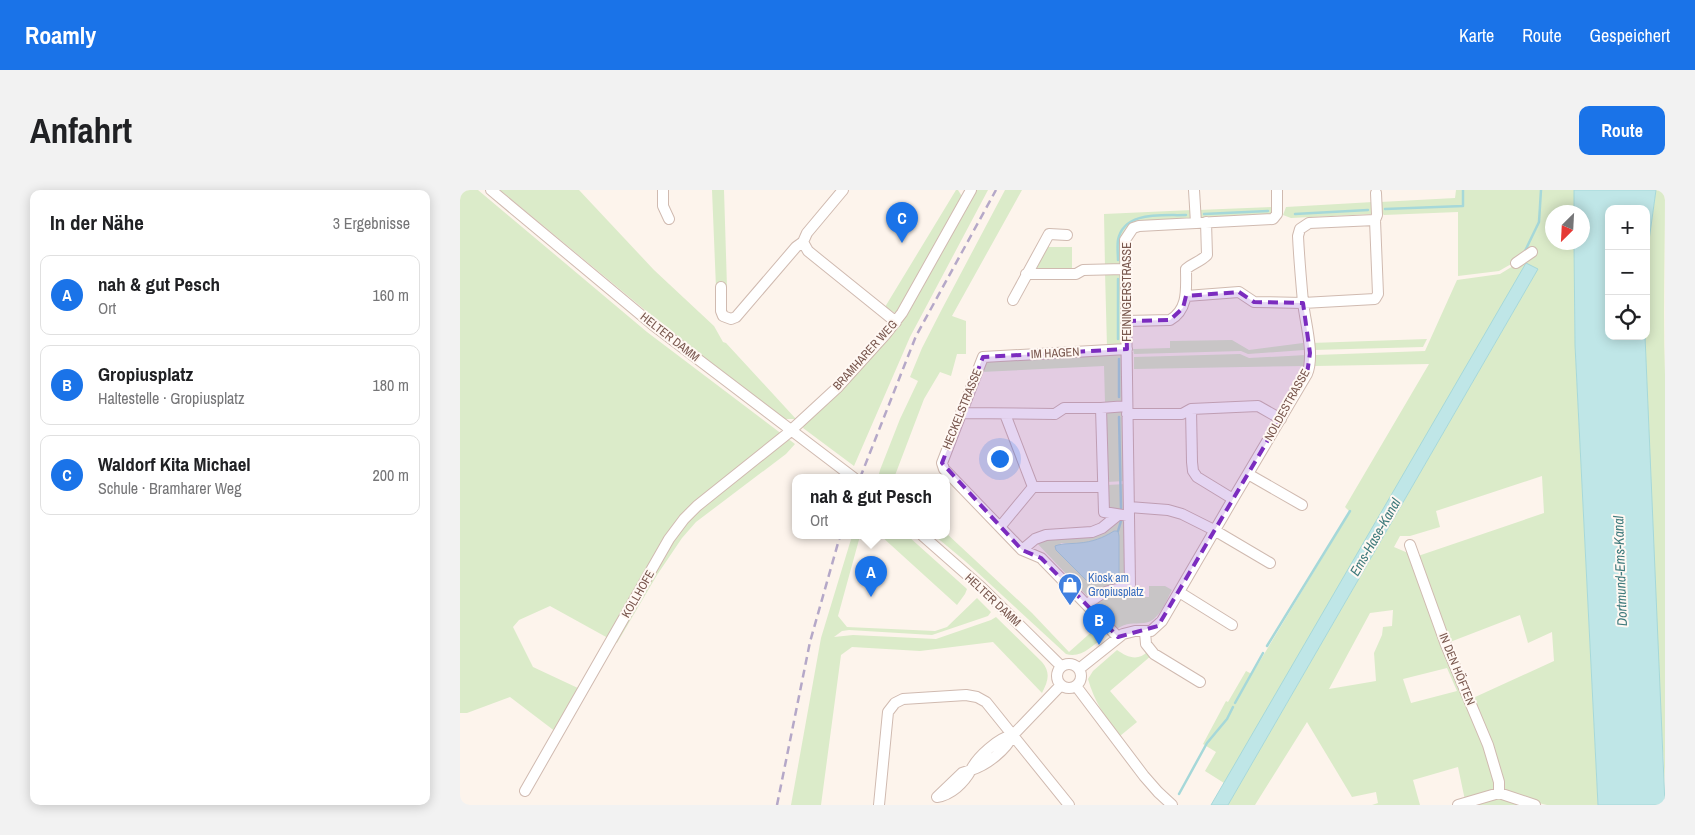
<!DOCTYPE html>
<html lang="de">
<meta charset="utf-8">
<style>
body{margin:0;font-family:"Archivo Narrow",sans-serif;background:#f2f2f2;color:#202124}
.controls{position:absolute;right:15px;top:15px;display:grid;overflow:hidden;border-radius:10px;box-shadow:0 2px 12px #0003}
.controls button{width:45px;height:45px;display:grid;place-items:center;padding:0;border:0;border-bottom:1px solid #e0e0e0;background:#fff;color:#202124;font:25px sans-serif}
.compass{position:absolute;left:1085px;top:15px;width:45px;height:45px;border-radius:50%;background:#fff;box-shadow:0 2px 12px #0003;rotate:204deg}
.you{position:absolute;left:539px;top:268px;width:18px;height:18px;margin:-12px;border:4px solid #fff;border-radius:50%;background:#1a73e8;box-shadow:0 0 0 8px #1a73e833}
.badge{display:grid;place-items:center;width:32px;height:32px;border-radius:50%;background:#1a73e8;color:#fff;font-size:16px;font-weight:700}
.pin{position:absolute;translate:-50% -41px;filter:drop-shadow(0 1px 2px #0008)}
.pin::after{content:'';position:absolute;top:26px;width:18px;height:15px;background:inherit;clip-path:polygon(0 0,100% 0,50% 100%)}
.popup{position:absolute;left:332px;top:284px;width:158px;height:65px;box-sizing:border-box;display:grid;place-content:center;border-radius:10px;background:#fff;filter:drop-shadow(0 1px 4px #0005);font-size:16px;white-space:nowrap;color:#757577}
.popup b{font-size:19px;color:#202124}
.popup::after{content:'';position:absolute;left:50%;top:100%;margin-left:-10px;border:10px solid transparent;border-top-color:#fff}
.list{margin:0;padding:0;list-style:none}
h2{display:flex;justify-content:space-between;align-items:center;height:65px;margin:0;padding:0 20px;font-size:21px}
h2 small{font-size:16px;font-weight:400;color:#757577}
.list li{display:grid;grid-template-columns:32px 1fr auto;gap:15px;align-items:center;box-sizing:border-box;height:80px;margin:0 10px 10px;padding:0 10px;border:1px solid #e0e0e0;border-radius:10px}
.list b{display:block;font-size:19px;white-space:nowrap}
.list p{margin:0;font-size:16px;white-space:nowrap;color:#757577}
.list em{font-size:16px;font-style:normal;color:#757577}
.icon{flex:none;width:28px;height:28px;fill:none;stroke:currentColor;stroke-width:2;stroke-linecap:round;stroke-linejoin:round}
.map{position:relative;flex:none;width:1205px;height:615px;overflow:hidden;border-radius:10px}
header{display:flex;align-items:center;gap:30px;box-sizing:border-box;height:70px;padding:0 25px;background:#1a73e8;color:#fff}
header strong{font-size:24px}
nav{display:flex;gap:28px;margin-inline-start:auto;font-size:18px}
.intro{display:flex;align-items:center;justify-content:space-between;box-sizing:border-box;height:120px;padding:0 30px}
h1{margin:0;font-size:35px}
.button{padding:12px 22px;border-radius:10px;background:#1a73e8;color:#fff;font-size:18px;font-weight:700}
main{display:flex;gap:30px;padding:0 30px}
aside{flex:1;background:#fff;border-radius:10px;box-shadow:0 2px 12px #0003}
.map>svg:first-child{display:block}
.green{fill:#dbebc9;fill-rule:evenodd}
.water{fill:#bfe6e7;stroke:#a6d8d9}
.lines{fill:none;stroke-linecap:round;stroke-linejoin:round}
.stream{stroke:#a6d8d9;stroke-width:2.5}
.minor-casing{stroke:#d0bab0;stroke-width:12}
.minor{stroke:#fff;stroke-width:10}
.rail{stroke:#b5a8c8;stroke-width:2.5;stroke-dasharray:8 5;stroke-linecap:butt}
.marked{fill:#7b2cbf;fill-opacity:0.2;stroke:#7b2cbf;stroke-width:4;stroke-dasharray:10 6;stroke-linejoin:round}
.labels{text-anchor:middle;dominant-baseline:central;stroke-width:4;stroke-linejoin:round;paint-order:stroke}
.street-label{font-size:12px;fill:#79574e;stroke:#fff8f3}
.shop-label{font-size:12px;fill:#366cbe;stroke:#fff8f3;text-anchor:start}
.water-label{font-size:14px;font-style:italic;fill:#407b7d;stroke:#fff8f3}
</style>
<header>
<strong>Roamly</strong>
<nav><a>Karte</a><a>Route</a><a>Gespeichert</a></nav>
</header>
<div class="intro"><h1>Anfahrt</h1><a class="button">Route</a></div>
<main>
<aside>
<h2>In der Nähe<small>3 Ergebnisse</small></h2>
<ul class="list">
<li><span class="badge">A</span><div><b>nah &amp; gut Pesch</b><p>Ort</p></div><em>160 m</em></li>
<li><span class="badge">B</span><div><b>Gropiusplatz</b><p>Haltestelle · Gropiusplatz</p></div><em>180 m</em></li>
<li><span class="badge">C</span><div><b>Waldorf Kita Michael</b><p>Schule · Bramharer Weg</p></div><em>200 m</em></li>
</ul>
</aside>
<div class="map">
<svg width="1205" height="615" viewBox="0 0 1205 615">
<rect width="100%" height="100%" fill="#fdf4ec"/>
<!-- green -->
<path class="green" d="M 0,0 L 18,0 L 187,142 L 335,254 L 326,264 L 236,332 L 222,348 L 197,385 L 157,453 L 90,416 L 59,430 L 53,437 L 73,477 L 120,499 L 96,542 L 50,507 L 7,523 L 0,523 Z
M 40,0 L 119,0 L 194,80 L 254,136 L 263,152 L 266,153 L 336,229 L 323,229 L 197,130 Z
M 252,0 L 264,0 L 267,97 L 256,98 Z
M 496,0 L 498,0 L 503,8 L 437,124 L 425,117 Z
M 515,0 L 528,0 L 450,147 L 394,276 L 343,238 L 345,231 L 429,149 L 440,135 Z
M 545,0 L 562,0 L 492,126 L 506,131 L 506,164 L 497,164 L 491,186 L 480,182 L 464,209 L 434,288 L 418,288 L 420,280 L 440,229 L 458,191 L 450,187 L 462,158 L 482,119 Z
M 996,0 L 1114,0 L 1114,22 L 1092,22 L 1092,52 L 1114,53 L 1115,155 L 1138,615 L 1087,615 L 1070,611 L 1063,615 L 1006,615 L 998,577 L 953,590 L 960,615 L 912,615 L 918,613 L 916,602 L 892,607 L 847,532 L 795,615 L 768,615 L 1078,79 L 764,593 L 745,581 L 756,562 L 743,554 L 766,511 L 768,512 L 786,481 L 792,484 L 890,322 L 885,317 L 969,174 L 855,176 L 856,165 L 965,161 L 997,90 L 1040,84 L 1058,73 L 1053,73 L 1039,81 L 998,86 L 998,22 L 924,25 L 921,23 L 920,12 L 995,8 ZM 1082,286 L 1084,323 L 958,366 L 990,452 L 1060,425 L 1068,453 L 1092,442 L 1094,471 L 1013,508 L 948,363 L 934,357 L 940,346 L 950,346 L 980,337 L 976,321 ZM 933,420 L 932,436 L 923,437 L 922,445 L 914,463 L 916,491 L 869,499 L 910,423 ZM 987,478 L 997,501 L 951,513 L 943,489 Z
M 1196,0 L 1205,0 C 1205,62 1203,124 1205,185 L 1205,592 L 1199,496 L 1185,146 L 1187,65 Z
M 913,12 L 913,23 L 912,24 L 831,28 L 823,25 L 826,17 Z
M 812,17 L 812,24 L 810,25 L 741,28 L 738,20 Z
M 732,20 L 732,27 L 730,29 L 673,34 L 661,75 L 645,77 L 644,24 Z
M 585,57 L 612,57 L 612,82 L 574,80 Z
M 645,82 L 656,82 L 661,85 L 663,154 L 647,157 Z
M 967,149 L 963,157 L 854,160 L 851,153 Z
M 772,150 L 789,160 L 843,153 L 844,160 L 788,164 L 781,161 L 674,164 L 673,159 L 710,158 L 710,151 Z
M 664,164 L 664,211 L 645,213 L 644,176 L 521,182 L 525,170 Z
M 780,164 L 789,168 L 846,165 L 845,176 L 674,179 L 674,167 Z
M 663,220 L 665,291 L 647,292 L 646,222 Z
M 666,294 L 666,323 L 649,321 L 647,295 Z
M 657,329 L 665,329 L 665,391 C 660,397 636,402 627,406 L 575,351 L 622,346 ZM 658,341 L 659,386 C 649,389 640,387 631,393 L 626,390 L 596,360 L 601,353 C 614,354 631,353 643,348 C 648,346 652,342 658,341 Z
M 486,343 L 572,423 L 609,462 L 637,437 L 644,445 L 644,447 C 633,455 621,469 606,464 L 505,371 L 475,346 L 486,346 Z
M 392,346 L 400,346 L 378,426 L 387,437 L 475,441 L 487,437 L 517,408 L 531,422 L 528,426 L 472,445 L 389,440 L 382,441 L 374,447 L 393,445 L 476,449 L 531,430 L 536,427 L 582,472 C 591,483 588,491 582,503 L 533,452 L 460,461 L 392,457 L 381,465 L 361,615 L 331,615 L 361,448 Z
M 421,346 L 448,346 L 507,399 L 505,404 L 497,415 Z
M 689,396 L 705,396 L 712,400 C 706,411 699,432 684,433 C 673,434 667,432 657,439 L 636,419 L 637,415 L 641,407 L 660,402 L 675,401 L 675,407 L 689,407 Z
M 657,460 C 667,467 678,472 688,461 L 692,465 L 650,501 L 677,532 L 660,546 C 646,529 634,511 628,489 L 633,481 Z"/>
<!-- water -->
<path class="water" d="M 1114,0 L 1196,0 L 1187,65 L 1186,82 L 1186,19 L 1149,19 L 1149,146 L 1185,146 L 1205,615 L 1138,615 L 1115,155 L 1114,53 L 1122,52 L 1122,22 L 1114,22 Z
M 1066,73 L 1078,79 L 768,615 L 751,615 Z
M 654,341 L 658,341 L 659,346 L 659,386 C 650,389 640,387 631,393 L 626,390 L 596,360 L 595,356 C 603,353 611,354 619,353 C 632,352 643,348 654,341 Z"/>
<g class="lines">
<!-- stream -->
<path class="stream" d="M 925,19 L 1003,16 L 1003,0
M 744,24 L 808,21
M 835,24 L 908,20
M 1064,63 L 1079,32 L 1081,0
M 658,70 C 658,64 657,57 658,50 C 664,20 703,26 726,25
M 658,149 L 658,89
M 659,169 L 659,207
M 659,227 L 661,318
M 658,341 L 661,331
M 807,456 L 890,321
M 775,513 L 803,463
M 719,604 L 747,553 L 767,529 L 773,517"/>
<!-- minor casing -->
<g class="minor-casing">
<path id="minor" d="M 31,0 L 193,135 L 394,288
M 203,0 L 203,16 L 209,29
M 734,0 L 736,33
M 343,52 L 348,61 L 436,132
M 1056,73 L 1072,62
M 566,84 L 616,84 L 623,80 L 664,79
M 261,97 L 261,121 L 263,126 L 271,129 L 276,127 L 336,57 L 343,52 L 347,43 L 383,0
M 726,106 L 779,102 L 794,112 L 843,113 L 915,109 L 918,104 L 915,30 L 917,25 L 916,3
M 553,110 L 589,44 L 607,45
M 666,131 L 710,130 C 729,119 726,98 726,79 C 733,73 740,72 747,65 L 746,32
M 641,218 L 644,322 L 669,326
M 731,219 L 732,272 L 733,281 L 737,287 L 773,309
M 501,223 L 595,224 L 604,218 L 641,218 L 667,216
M 545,224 L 573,297
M 667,224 L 722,224 L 731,219 L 798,216 L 821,229
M 788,284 L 842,315
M 573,297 L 643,297
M 669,317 L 708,320 L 722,324 L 754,340 L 810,373
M 540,337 L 573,297
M 463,346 L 521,397 L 601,476
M 950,355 L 986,455 L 1028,555 L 1039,592 L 1039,603
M 562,360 L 575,349 L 586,345 L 632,342 L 642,338 L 658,325
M 719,402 L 772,435
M 627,415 C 640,402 651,399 668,398 L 670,395 L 665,50 L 673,38 L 679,36 L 813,29 L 817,24 L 817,0
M 685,442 L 686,454 L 694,464 L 740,492
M 658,447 L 581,368 L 562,360 L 484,279 L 482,273 L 523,167 L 667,159
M597 486a12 12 0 1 1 24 0a12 12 0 1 1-24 0Z
M 619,479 L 663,444 L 675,441 L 691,441 L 702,431 L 773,309 L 847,184 C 855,165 845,132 843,112 C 841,90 839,68 838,46 L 840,39 L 849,33 L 915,30
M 616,496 L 684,586 L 698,602 L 712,615
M 553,545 C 546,560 527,575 511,580 C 517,567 538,548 553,545 Z
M 553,545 L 601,495
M 511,580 C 504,593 491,605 477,607 L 502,583 Z
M 65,601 L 209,349 L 224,329 L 237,316 L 327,244 L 378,197 L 425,145 L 442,123 L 511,0
M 419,615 L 428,522 L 435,513 L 443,509 L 506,505 L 517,507 L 526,512 L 609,615
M 998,615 L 1039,603 L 1075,615"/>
</g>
<!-- minor -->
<use href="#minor" class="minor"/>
<!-- rail -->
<path class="rail" d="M 400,288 L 456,146 L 536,0
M 317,615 L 350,452 L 380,346"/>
</g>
<!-- marked area -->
<path class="marked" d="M 779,102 L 794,112 L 843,113 L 850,163 L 847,184 L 698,436 L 658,447 L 581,368 L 562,360 L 482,273 L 523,167 L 667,159 L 666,131 L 710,130 L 723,118 L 726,106 Z"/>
<!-- icons -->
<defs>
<g id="shop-pin" transform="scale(1.25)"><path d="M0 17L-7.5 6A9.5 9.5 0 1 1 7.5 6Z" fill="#3f7fe0" stroke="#fff8f3"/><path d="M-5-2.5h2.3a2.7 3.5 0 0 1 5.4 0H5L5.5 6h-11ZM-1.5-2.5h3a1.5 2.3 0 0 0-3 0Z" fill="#fff"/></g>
</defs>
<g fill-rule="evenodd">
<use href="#shop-pin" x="610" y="395"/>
</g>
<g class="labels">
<!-- street labels -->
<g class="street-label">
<text transform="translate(667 102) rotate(-90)">FEININGERSTRASSE</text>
<text transform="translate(210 147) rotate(38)">HELTER DAMM</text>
<text transform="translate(595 163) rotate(-3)">IM HAGEN</text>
<text transform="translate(405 165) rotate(-48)">BRAMHARER WEG</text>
<text transform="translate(827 215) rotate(-61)">NOLDESTRASSE</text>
<text transform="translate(502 219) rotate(-68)">HECKELSTRASSE</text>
<text transform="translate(178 404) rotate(-60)">KOLLHOFE</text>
<text transform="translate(533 410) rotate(43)">HELTER DAMM</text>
<text transform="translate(997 479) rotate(68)">IN DEN HÖFTEN</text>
</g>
<!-- shop labels -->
<g class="shop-label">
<text x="628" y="388">Kiosk am<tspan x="628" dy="14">Gropiusplatz</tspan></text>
</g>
<!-- water labels -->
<g class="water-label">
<text transform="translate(915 347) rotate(-60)">Ems-Hase-Kanal</text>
<text transform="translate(1160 381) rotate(-92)">Dortmund-Ems-Kanal</text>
</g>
</g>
</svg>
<div class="controls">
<button>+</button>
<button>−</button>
<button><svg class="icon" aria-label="locate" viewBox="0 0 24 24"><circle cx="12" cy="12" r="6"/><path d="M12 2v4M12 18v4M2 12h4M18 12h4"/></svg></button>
</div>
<svg class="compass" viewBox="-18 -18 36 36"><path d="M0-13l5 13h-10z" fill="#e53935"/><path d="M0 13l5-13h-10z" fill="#757577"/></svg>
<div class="you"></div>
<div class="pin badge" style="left:411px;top:407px">A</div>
<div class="popup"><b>nah &amp; gut Pesch</b>Ort</div>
<div class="pin badge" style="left:639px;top:455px">B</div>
<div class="pin badge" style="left:442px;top:53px">C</div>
</div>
</main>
